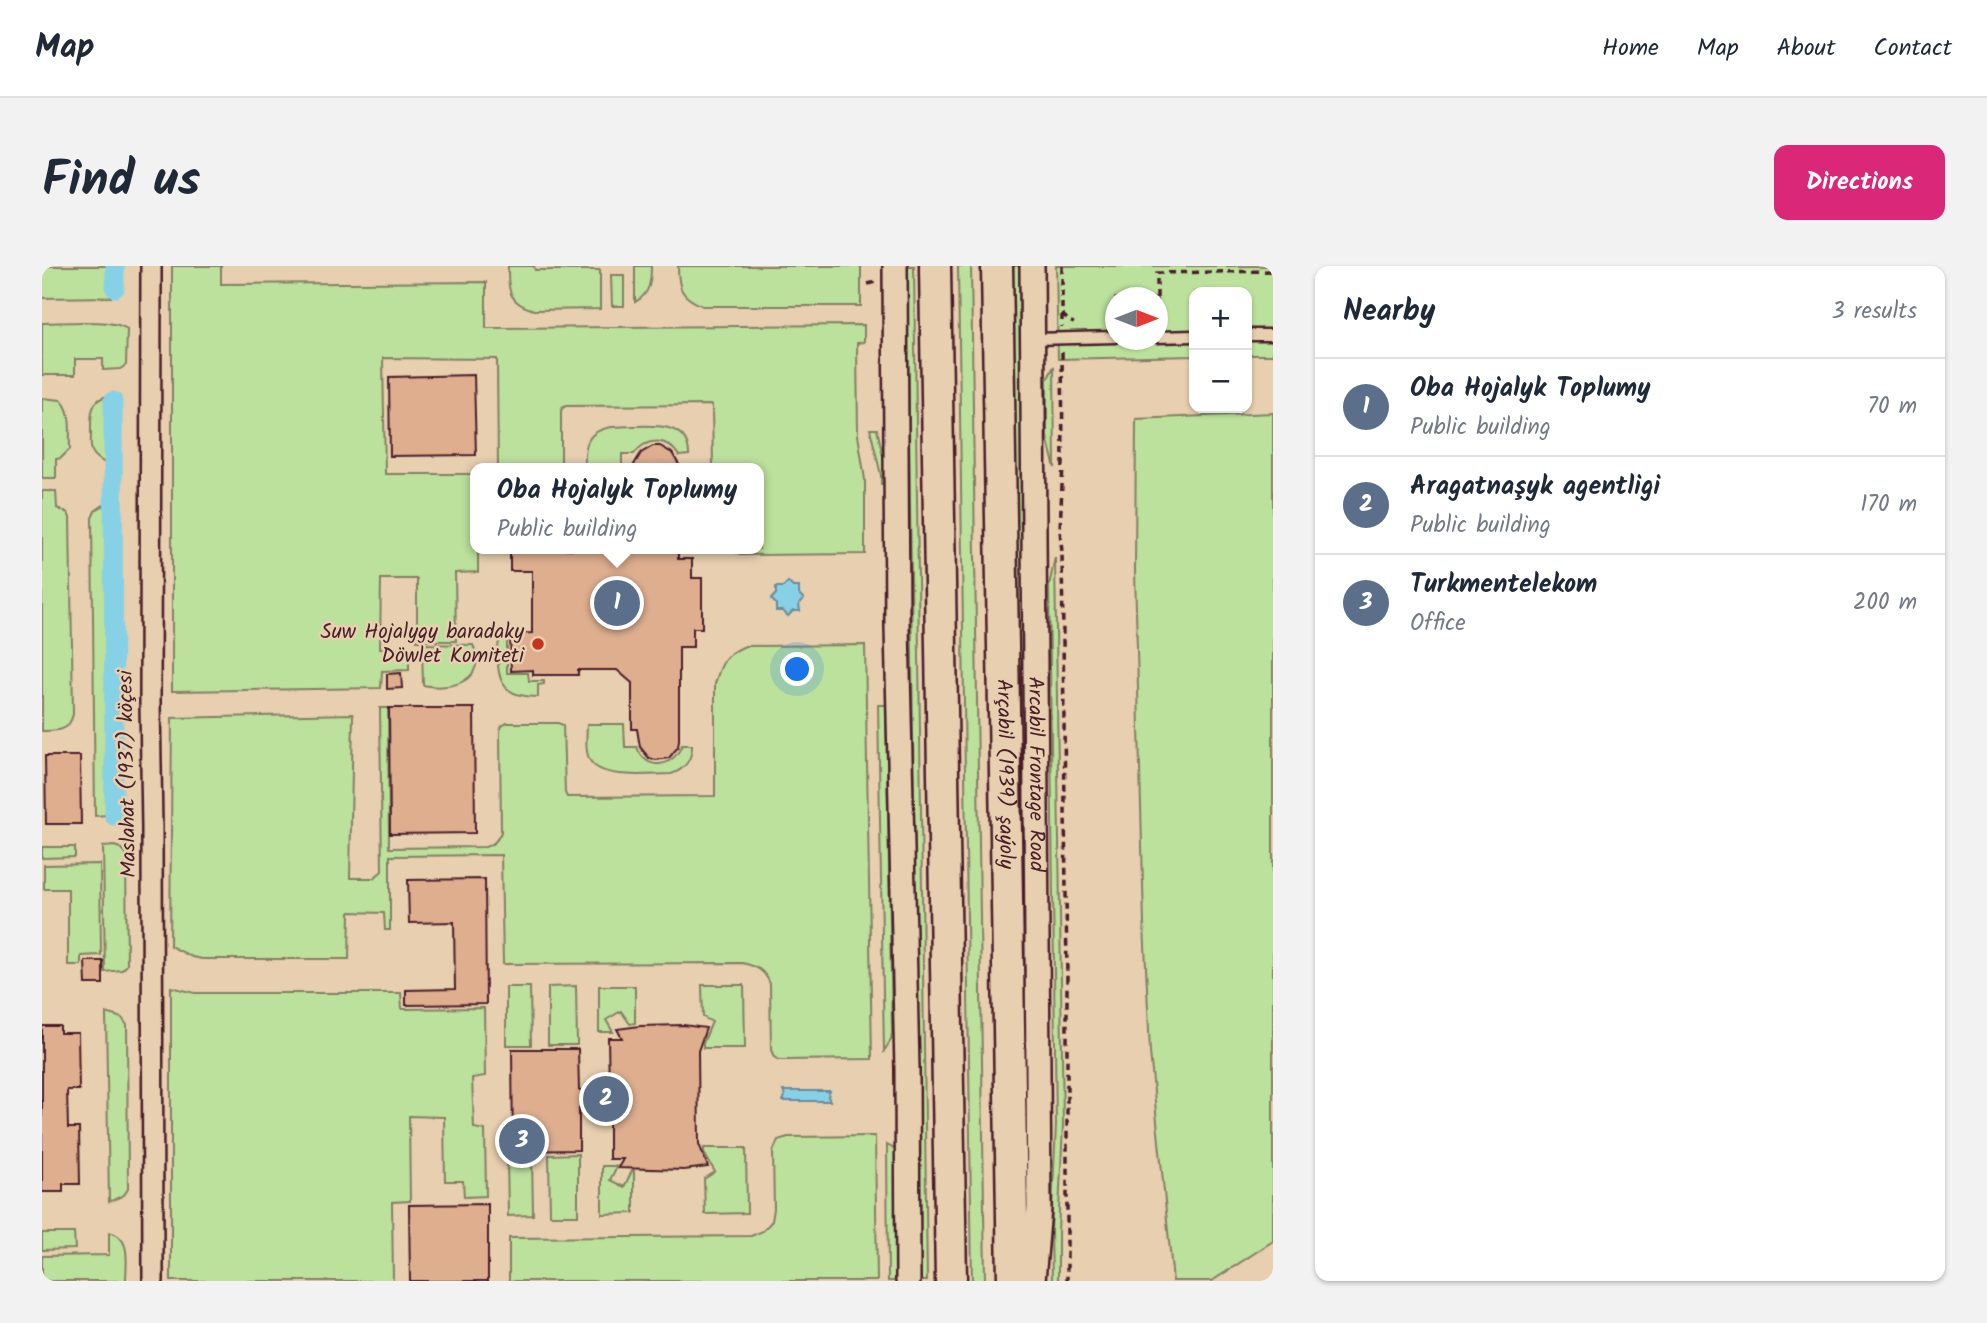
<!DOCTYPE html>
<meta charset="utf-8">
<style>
body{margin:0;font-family:Kalam,sans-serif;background:#f2f2f3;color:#1f2937}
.controls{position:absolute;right:21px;top:21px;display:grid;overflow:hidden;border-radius:14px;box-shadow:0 2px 5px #0004}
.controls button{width:63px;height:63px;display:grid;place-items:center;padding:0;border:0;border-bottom:2px solid #e0e1e3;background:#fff;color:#1f2937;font:35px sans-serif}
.compass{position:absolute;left:1063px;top:21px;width:63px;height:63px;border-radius:50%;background:#fff;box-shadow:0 2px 5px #0004;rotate:90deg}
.you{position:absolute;left:756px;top:404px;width:24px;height:24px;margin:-18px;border:5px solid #fff;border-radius:50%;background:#1a73e8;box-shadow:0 0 0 10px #1a73e833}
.badge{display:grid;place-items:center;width:46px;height:46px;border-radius:50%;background:#db2777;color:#fff;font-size:23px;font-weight:700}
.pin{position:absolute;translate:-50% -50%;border:4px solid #fff;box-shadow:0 2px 7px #0006}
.popup{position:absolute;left:428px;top:197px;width:294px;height:91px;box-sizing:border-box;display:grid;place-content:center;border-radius:14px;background:#fff;filter:drop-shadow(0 2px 5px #0005);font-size:23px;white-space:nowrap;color:#747a83}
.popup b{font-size:26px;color:#1f2937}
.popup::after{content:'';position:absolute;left:50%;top:100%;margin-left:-14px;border:14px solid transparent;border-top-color:#fff}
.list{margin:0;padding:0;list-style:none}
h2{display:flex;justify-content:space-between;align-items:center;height:91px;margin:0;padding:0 28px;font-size:30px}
h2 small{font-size:23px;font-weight:400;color:#747a83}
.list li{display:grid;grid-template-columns:46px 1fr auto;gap:21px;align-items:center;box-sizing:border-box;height:98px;padding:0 28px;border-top:2px solid #e0e1e3}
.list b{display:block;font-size:26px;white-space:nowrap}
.list p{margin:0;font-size:23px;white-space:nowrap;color:#747a83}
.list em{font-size:23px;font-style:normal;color:#747a83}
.map{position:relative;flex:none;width:1231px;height:1015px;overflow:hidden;border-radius:14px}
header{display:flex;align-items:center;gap:42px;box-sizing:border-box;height:98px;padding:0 35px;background:#fff;border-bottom:2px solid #e0e1e3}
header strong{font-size:33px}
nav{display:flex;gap:38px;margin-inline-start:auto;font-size:24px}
.intro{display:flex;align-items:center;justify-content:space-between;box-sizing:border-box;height:168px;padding:0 42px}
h1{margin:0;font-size:49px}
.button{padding:18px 32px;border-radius:14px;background:#db2777;color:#fff;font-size:24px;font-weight:700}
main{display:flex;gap:42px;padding:0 42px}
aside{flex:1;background:#fff;border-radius:14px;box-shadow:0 2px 5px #0004}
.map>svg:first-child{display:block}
.green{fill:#bce19c;stroke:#838064;stroke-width:2;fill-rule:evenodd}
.water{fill:#86d1e6;stroke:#6e8a9b;stroke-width:2}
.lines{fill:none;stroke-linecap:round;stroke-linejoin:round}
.canal{stroke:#86d1e6;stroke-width:19}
.building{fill:#deae8f;stroke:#4a1f2b;stroke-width:2}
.service-casing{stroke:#4a1f2b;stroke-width:15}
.minor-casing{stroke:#4a1f2b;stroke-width:24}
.tertiary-casing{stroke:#4a1f2b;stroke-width:28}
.primary-casing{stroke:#4a1f2b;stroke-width:35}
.path{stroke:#4a1f2b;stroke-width:3.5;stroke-dasharray:7 5;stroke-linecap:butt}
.service{stroke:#e7cfaf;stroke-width:10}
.minor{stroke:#e7cfaf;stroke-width:19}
.tertiary{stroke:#e7cfaf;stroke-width:23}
.primary{stroke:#e7cfaf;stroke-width:30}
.poi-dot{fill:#c8321e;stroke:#e7cfaf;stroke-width:2.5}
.labels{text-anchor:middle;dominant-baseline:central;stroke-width:5;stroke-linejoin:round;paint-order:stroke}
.poi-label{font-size:21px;fill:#4a1f2b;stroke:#e7cfaf;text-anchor:end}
.street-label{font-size:21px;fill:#4a1f2b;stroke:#e7cfaf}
</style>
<header>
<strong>Map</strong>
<nav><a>Home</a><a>Map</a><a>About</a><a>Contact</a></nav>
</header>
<div class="intro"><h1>Find us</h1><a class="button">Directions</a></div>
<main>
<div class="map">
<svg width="1231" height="1015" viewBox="0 0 1231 1015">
<rect width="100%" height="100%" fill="#e7cfaf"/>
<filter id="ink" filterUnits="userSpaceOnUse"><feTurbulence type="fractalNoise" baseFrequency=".0143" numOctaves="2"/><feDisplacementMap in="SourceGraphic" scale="14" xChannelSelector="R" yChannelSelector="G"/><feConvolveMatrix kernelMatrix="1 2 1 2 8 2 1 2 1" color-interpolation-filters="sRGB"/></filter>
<g filter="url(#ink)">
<!-- green -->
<path class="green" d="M 0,0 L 69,0 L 69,31 L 0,32 Z
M 130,0 L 179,0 L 179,18 L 444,16 L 444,62 L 822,59 L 822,76 L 815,77 L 816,169 L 823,214 L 823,288 L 701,289 L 685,283 L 717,283 L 717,202 L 671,202 L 670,139 L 524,140 L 520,142 L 519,146 L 519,202 L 456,202 L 455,93 L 341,92 L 343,208 L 433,208 L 433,283 L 436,283 L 436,306 L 413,307 L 414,375 L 375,375 L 375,313 L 339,313 L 338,382 L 367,383 L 367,404 L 340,405 L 339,422 L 130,425 Z
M 466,0 L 492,0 L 493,4 L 558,4 L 558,43 L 492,44 C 466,37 466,24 466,0 Z
M 593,0 L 609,0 C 609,16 608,28 593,36 Z
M 636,0 L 819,0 L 819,40 L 661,40 C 639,31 636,23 636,0 Z
M 865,0 L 872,0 L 885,1015 L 878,1015 Z
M 916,0 L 929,0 L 943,1015 L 930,1015 Z
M 968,0 L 977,0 L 985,638 L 976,638 Z
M 1014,0 L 1231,0 L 1231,89 L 1205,89 L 1205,26 L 1152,26 L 1152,90 L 1016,93 ZM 1073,32 L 1115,32 L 1115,74 L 1073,74 Z
M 569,9 L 582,9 L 582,40 L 570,40 Z
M 0,57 C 20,57 71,52 85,63 L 84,99 L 78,103 L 61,104 L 61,93 L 33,93 L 33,109 L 0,109 Z
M 1012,100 L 1013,202 L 1005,171 L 1005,114 Z
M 66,130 L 66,549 L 53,550 L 50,252 L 53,245 L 63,238 L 63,197 C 58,194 52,191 50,185 C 48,180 49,173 49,168 C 49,152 47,133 66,130 Z
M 0,132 L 19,134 C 31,146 27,166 28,183 L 19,192 L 14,193 L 14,212 L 0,212 Z
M 1231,147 L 1231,975 L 1170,1015 L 1131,1015 L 1108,786 L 1102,658 L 1093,304 L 1094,153 Z
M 570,161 C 597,161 647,150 647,189 L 637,190 C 625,171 605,171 592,188 L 580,188 L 580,202 L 543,202 C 542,179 544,165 570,161 Z
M 828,163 L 835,163 L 845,208 L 845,218 L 839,218 L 839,209 Z
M 0,225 L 14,225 L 15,242 L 26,247 L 28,252 L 31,448 C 27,466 15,465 0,465 Z
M 1013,291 L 1021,859 L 1016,966 L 1016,1015 L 1010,1015 L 1009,965 L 1014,859 L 1007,320 Z
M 462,370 L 465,370 L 465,407 L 486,407 L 487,415 L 502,415 L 502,418 L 496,419 L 496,431 C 470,431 456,423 456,395 C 456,387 455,380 458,372 Z
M 380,378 L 431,379 C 446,415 409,425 381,419 Z
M 823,379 L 830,793 L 737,794 L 732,791 L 729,784 L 728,718 C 723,704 714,700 700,697 L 461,698 L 459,589 L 348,590 L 348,664 L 343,664 L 342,647 L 308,646 L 307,693 L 160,693 L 150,691 L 128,680 L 130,452 L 311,448 L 308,612 L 332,612 L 340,605 L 338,442 L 346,442 L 347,582 L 443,581 C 452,578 455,575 459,566 L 458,465 L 460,460 L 465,457 L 516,457 L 521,459 L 523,527 L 525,531 L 673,530 L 673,418 C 679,397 682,389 703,380 Z
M 836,439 L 844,439 L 850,767 L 849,774 L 842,785 Z
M 545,458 L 582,458 L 583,481 L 595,481 C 604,506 631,502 640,479 L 650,479 C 650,494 642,504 629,508 C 608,508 562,514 549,496 C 542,486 545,469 545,458 Z
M 72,580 L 78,582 L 84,587 L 85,699 L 80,704 L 63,706 L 61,581 Z
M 0,581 L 33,581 L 33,591 L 0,592 Z
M 58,598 L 59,689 L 39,690 L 39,699 L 26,699 L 26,623 L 2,623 L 2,599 Z
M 660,719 L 702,719 L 703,782 L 661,782 L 661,777 L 670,756 L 661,751 Z
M 534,720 L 535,779 L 506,779 L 506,721 Z
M 557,720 L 593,720 L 593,757 L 588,758 L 579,745 L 564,754 L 571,766 L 557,766 Z
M 129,721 L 153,727 L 359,727 L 360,743 L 442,742 L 443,810 L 430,812 L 432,862 L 443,864 L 444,930 L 422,931 L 421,915 L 403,915 L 402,851 L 367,850 L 368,935 L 350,936 L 351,1015 L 129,1015 Z
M 464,721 L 488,721 L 489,779 L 464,779 Z
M 64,747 L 80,752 L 85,759 L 86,923 L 82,929 L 67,936 Z
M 833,870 L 835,1015 L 467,1015 L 467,972 L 709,970 L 721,965 L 730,955 L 732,943 L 731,886 L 736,874 L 746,871 Z
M 845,879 L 854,884 L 855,891 L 856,1015 L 846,1015 Z
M 662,882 L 704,882 L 705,947 L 663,948 L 662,913 L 673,906 L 662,887 Z
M 536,888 L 536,949 L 508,949 L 507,889 Z
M 465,889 L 490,889 L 491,949 L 466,950 Z
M 560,900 L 575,900 L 568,914 L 582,921 L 590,905 L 592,905 L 592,947 L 560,948 Z
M 67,966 C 90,971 84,996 84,1015 L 0,1015 L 0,990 L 67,989 Z
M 0,967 L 32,967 L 33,983 L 0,984 Z"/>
<!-- water -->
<path class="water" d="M 746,316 L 751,321 L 757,321 L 757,328 L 762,333 L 757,338 L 758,345 L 751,345 L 746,350 L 741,345 L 734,345 L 734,338 L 729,333 L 734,328 L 734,321 L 741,321 Z
M 741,825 L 788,825 L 786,830 L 788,835 L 741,835 L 743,830 Z"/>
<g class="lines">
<!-- canal -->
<path class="canal" d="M 73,22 L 73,0
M 71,135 L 72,550"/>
</g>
<!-- building -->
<path class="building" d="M 432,109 L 434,189 L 348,190 L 347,111 Z
M 611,180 L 618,180 L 630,187 L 639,202 L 590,202 L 599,187 Z
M 468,283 L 636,283 L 636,293 L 650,293 L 650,312 L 660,312 L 660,362 L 651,362 L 651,381 L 637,381 L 637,474 L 636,481 L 627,492 L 614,494 L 607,492 L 598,481 L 595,463 L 590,463 L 590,417 L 575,404 L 536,404 L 536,409 L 491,409 L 491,404 L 469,405 L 468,368 L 490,367 L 490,305 L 468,305 Z
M 359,407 L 360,422 L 345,423 L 345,408 Z
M 347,442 L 432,442 L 433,567 L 348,568 Z
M 3,490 L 38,490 L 39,558 L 4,558 Z
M 443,613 L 444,738 L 364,739 L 364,724 L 413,723 L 412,656 L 367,657 L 366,614 Z
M 43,695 L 61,695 L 61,718 L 44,718 Z
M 641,759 L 664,762 L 656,785 L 657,878 L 666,901 L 642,904 L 576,902 L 581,893 L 567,893 L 567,842 L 537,842 L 537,884 L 471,885 L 470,783 L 536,783 L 537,824 L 567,824 L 566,772 L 580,772 L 575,763 L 598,760 Z
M 0,760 L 18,760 L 18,767 L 36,767 L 37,824 L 25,824 L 26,862 L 37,862 L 38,918 L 21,918 L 21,926 L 0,926 Z
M 446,938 L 446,1015 L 368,1015 L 367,939 Z"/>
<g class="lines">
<!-- service casing -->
<g class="service-casing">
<path id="service" d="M 1205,69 L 1231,69
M 1115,71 L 1152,70
M 992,73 L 1073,71"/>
</g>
<!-- minor casing -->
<g class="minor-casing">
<path id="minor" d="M 109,0 L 108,437 L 110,562 L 111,1015"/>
</g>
<!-- tertiary casing -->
<g class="tertiary-casing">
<g id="tertiary">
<path d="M 853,0 L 855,361 L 865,803 L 866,1015"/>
<path id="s1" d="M 990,0 L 997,942 L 991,1015"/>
</g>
</g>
<!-- primary casing -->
<g class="primary-casing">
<g id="primary">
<path d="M 893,0 L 909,1015"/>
<path id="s2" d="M 955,0 L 971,1015"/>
</g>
</g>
<!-- path -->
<path class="path" d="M 1020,0 L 1020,61
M 826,18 L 834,16
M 1115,32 L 1115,7 L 1231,5
M 1020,48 L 1027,55 L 1032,57
M 1020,86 L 1021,197 L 1018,264 L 1020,286 L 1025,711 L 1025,1015"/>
<!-- service -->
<use href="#service" class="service"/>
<!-- minor -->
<use href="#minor" class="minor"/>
<!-- tertiary -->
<use href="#tertiary" class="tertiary"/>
<!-- primary -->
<use href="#primary" class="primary"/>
</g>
</g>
<!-- markers -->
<circle class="poi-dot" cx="496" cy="378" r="7"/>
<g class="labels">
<!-- poi labels -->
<g class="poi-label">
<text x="482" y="366">Suw Hojalygy baradaky<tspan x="482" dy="24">Döwlet Komiteti</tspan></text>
</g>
<!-- street labels -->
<g class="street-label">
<text transform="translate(86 508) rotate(-91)">Maslahat (1937) köçesi</text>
<text stroke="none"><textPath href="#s2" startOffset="508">Arçabil (1939) şaýoly</textPath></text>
<text stroke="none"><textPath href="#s1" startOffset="508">Arcabil Frontage Road</textPath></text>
</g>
</g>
</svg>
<div class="controls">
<button>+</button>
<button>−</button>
</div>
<svg class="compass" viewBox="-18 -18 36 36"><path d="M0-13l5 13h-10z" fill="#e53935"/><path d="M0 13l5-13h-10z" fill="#747a83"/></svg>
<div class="you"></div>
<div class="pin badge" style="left:575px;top:337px;background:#5c6f8a">1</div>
<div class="popup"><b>Oba Hojalyk Toplumy</b>Public building</div>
<div class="pin badge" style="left:564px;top:833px;background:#5c6f8a">2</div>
<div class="pin badge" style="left:480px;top:875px;background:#5c6f8a">3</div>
</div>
<aside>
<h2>Nearby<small>3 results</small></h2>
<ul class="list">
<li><span class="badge" style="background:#5c6f8a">1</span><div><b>Oba Hojalyk Toplumy</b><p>Public building</p></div><em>70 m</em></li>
<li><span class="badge" style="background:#5c6f8a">2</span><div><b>Aragatnaşyk agentligi</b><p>Public building</p></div><em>170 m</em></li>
<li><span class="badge" style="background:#5c6f8a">3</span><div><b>Turkmentelekom</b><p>Office</p></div><em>200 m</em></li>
</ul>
</aside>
</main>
